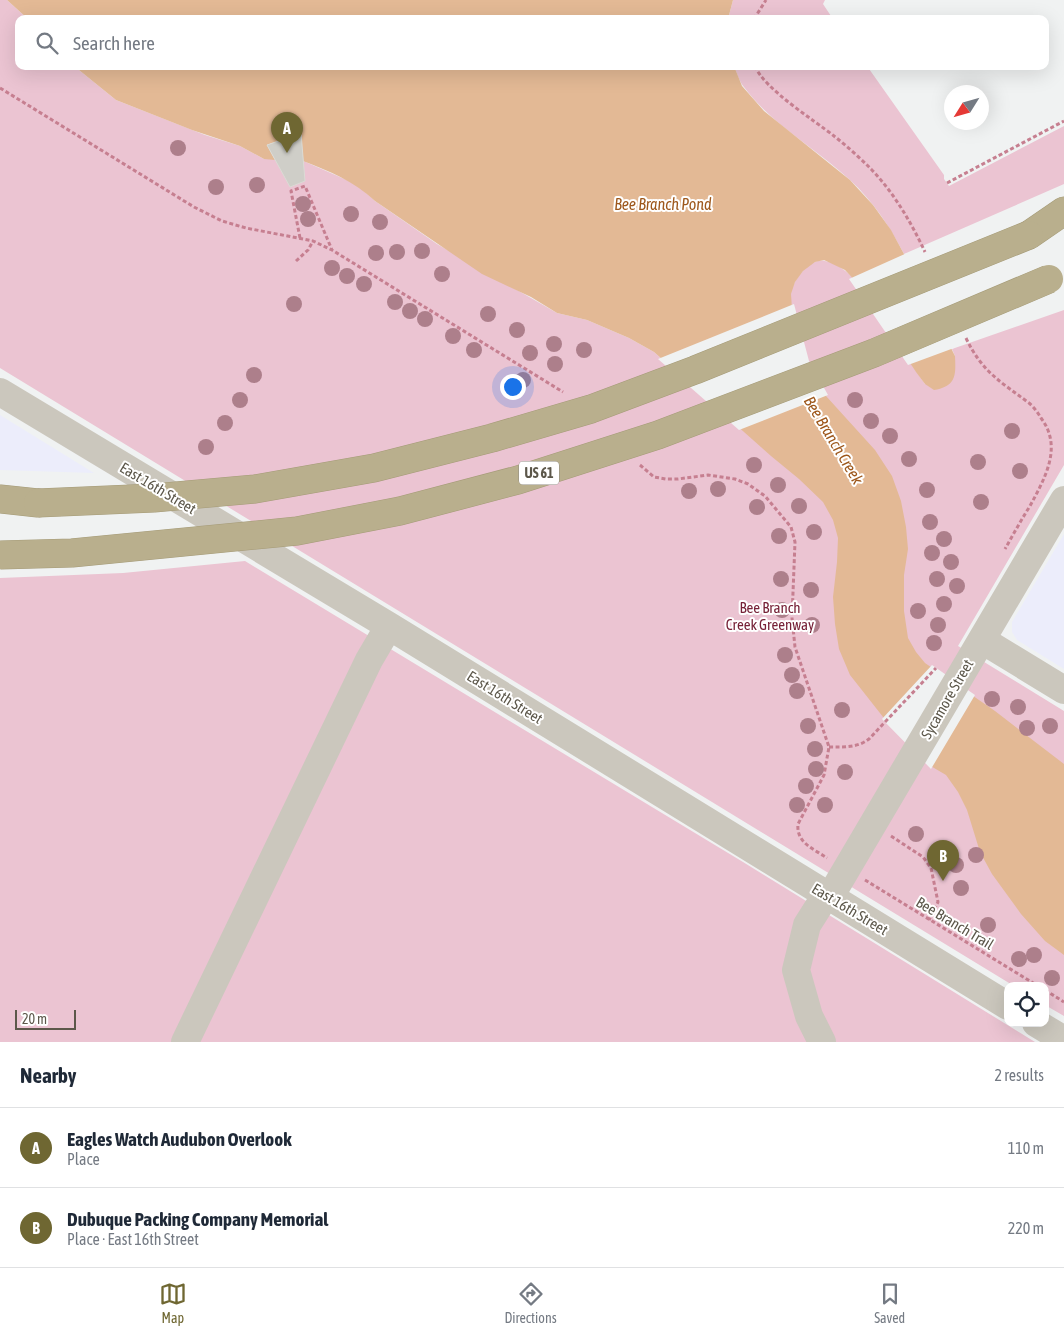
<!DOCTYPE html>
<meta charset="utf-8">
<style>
body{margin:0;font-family:"Asap Condensed",sans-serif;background:#f6f6f7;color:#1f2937}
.controls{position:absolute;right:15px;bottom:15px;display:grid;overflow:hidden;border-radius:10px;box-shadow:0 5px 20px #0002}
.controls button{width:45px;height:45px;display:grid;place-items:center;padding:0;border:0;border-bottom:1px solid #e0e1e3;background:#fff;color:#1f2937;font:25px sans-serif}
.compass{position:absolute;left:944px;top:85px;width:45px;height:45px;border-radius:50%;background:#fff;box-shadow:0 5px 20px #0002;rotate:233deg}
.scale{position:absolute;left:15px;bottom:12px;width:61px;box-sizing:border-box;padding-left:5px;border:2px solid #5c574a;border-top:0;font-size:14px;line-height:18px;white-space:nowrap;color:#5c574a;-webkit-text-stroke:4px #fff;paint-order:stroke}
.you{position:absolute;left:512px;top:386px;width:18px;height:18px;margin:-12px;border:4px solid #fff;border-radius:50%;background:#1a73e8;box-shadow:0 0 0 8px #1a73e833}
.badge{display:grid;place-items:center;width:32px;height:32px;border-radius:50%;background:#6f6732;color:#fff;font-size:16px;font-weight:700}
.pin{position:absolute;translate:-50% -41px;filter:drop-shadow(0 1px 2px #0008)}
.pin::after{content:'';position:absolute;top:26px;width:18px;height:15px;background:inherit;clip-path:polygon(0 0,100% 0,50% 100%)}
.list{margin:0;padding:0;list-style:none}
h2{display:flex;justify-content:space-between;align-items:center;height:65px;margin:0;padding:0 20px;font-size:21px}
h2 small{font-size:16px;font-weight:400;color:#747a83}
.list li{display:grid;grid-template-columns:32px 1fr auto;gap:15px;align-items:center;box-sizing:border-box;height:80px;padding:0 20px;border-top:1px solid #e0e1e3}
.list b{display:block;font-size:19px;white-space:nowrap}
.list p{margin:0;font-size:16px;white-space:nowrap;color:#747a83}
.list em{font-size:16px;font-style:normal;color:#747a83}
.icon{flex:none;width:28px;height:28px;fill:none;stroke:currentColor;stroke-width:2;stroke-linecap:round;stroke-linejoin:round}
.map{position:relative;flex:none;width:1064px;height:1042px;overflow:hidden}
.search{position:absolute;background:#fff;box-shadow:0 5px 20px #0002;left:15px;right:15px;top:15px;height:55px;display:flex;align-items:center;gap:12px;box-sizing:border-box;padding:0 18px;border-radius:10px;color:#747a83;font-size:19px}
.sheet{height:225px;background:#fff}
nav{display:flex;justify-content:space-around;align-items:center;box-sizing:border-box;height:70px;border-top:1px solid #e0e1e3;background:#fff;font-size:14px;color:#747a83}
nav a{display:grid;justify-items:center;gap:2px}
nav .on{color:#6f6732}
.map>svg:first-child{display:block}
.commercial{fill:#ecedfb}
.green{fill:#ebc4d2}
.water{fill:#e3b995}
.pier{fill:#f0f2f2}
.building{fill:#cfcec8;stroke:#dbdbd5}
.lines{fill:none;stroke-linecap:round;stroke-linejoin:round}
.highway-casing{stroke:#a59b78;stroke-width:29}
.path{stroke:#c67f90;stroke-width:3;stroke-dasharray:4 2.5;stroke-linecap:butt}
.minor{stroke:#cbc7bd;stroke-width:28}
.highway{stroke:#b9af8d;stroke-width:28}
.highway-bridge-casing{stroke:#a59b78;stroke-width:29;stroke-linecap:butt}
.highway-bridge{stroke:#b9af8d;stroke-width:28}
.tree{fill:#ad7f8b}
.labels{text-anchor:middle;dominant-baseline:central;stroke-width:4;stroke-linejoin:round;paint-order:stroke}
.shield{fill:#fff;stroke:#8d8980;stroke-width:1}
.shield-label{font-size:14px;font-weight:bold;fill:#5c574a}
.street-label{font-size:15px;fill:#5c574a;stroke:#fff}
.park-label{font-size:15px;fill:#762137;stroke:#fff}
.water-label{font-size:16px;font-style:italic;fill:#9d571b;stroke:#fff}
</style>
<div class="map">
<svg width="1064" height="1042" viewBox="0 0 1064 1042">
<rect width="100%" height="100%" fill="#f0f2f2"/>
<!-- commercial -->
<path class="commercial" d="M 0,415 L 94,473 L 0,470 Z
M 1064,534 L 1064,669 L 1017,640 L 1012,632 L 1012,622 Z"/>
<!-- green -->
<path class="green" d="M 0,0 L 7,0 L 28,19 L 19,19 L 19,66 L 74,66 L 116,100 L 205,135 L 240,146 L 264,159 L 275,159 L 267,145 L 349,181 L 362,189 L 375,201 L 437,244 L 557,313 L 587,320 L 629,338 L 654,352 L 741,429 L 806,362 C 801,344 789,310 791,293 C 793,280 810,257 825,261 C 836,263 845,270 852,277 L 925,384 L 955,356 L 952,349 L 1064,310 L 1064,465 L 958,646 L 1064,711 L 1064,1016 L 1045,1005 L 1045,986 L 1014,986 L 0,368 Z
M 733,0 L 825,0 L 823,4 L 833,19 L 728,19 Z
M 734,66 L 867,66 L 944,175 L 944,179 L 949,186 L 1064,126 L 1064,184 L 904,254 C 890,227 873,201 850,180 C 816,148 772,125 744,87 C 739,81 737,73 734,66 Z
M 245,561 L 743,862 L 1035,1042 L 0,1042 L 0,578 L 123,573 Z"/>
<!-- water -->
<path class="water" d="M 7,0 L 733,0 L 728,19 L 28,19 Z
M 74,66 L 734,66 L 742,86 L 764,111 L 850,180 L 873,205 L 891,230 L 904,254 L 955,356 C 956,376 956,386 934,390 L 925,384 L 916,372 L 858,284 L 845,270 L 824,260 L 815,262 L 803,271 L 795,282 L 791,294 L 792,309 L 806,362 L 826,396 L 875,450 L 892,476 L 901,501 L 906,527 L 908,549 L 904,575 L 904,611 L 908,638 L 916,652 L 925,663 L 995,711 L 1064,764 L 1064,955 L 1045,941 L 1021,914 L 992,874 L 980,852 L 967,810 L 958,792 L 946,775 L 929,765 L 887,722 L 850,675 L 839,649 L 835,624 L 833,597 L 837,562 L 838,538 L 833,520 L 823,502 L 799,479 L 771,456 L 654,352 L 629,338 L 587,320 L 557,313 L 531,297 L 482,274 L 375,201 C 354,181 329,171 303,161 L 300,133 L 267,145 L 275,160 L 264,159 L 240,146 L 192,130 L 116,100 Z"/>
<!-- pier -->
<path class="pier" d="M 907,253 L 954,348 L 908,365 L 849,279 Z
M 794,304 L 809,361 L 828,395 L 739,430 L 658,359 Z
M 932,665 L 975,695 L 931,769 L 882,719 Z"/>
<!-- building -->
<path class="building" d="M 301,133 L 305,181 L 290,187 L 267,145 Z"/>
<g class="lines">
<!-- highway casing -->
<g class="highway-casing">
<path id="highway" d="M 1029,235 L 1064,211
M 0,499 L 38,503"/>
</g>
<!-- path -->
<path class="path" d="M 754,19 L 766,0
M 755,66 C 764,89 814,120 834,136 C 847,146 860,158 871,169 C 894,193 911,222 925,252
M 0,88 L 194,207 L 222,221 L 246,228 L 313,241 L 332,250 L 563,392
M 947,183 L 1064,121
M 300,238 L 291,191 L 305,186 L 332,250
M 296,261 L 308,250 L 313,241
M 966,338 C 982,372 1001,382 1029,403 C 1034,407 1038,413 1041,418 C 1063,447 1045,478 1030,506 C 1021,520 1013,535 1005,549
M 640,465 L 654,477 L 666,479 L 678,479 L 708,475 L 735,479 L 748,484 L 765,496 L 791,527 L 795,542 L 792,618 L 795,647 L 829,747 L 824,775 L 798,824 C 796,843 814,849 827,858
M 829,747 C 844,747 857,748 869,739 L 936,668
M 891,836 L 923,857 L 931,868 L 938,902 L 929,920
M 865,880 L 1038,986
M 1045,990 L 1064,1002"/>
<!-- minor -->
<path class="minor" d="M 0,392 L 389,626 L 1008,1006
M 982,640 L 1064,690
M 830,897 L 1064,500
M 1036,1023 L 1064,1040
M 185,1042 L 369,660 L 389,626
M 822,1042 L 809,1016 L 796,970 L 807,925 L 826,895"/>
<!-- highway -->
<use href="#highway" class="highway"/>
<!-- highway-bridge casing -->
<g class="highway-bridge-casing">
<path id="highway-bridge" d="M 38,503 L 154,498 L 255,489 L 374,468 L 492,438 L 591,409 L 695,370 L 1029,235
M 0,555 L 72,553 L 297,531 L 400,511 L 518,480 L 658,435 L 874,353 L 1049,279"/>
</g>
<!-- highway-bridge -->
<use href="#highway-bridge" class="highway-bridge"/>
</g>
<!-- trees -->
<g class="tree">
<circle cx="178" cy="148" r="8"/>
<circle cx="257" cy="185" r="8"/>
<circle cx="216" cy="187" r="8"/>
<circle cx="303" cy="204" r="8"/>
<circle cx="351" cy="214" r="8"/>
<circle cx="308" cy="219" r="8"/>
<circle cx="380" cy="222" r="8"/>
<circle cx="422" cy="251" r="8"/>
<circle cx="397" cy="252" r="8"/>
<circle cx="376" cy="253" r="8"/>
<circle cx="332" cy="268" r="8"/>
<circle cx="442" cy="274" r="8"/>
<circle cx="347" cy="276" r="8"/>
<circle cx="364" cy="284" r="8"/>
<circle cx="395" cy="302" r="8"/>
<circle cx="294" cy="304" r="8"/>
<circle cx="410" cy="311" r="8"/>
<circle cx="488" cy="314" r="8"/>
<circle cx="425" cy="319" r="8"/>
<circle cx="517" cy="330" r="8"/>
<circle cx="453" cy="336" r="8"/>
<circle cx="554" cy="344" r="8"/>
<circle cx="474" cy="350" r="8"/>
<circle cx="584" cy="350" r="8"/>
<circle cx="530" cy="353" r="8"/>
<circle cx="555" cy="364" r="8"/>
<circle cx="254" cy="375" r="8"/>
<circle cx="523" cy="380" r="8"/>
<circle cx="240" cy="400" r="8"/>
<circle cx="855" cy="400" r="8"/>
<circle cx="871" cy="421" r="8"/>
<circle cx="225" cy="423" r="8"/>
<circle cx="1012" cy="431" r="8"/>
<circle cx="890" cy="436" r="8"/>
<circle cx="206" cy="447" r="8"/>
<circle cx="909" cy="459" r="8"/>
<circle cx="978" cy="462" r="8"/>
<circle cx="754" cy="465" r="8"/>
<circle cx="1020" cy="471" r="8"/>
<circle cx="778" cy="485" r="8"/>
<circle cx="718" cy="489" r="8"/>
<circle cx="927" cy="490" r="8"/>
<circle cx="689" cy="491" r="8"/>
<circle cx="981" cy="502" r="8"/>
<circle cx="799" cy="506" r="8"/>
<circle cx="757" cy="507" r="8"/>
<circle cx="930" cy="522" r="8"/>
<circle cx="814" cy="532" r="8"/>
<circle cx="779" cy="536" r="8"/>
<circle cx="944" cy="539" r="8"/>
<circle cx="932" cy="553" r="8"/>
<circle cx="951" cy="562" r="8"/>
<circle cx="781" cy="579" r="8"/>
<circle cx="937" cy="579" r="8"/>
<circle cx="957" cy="586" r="8"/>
<circle cx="811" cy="590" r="8"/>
<circle cx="944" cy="604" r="8"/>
<circle cx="782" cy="610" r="8"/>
<circle cx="918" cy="611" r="8"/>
<circle cx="812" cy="625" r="8"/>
<circle cx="938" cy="625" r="8"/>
<circle cx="934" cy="643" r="8"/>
<circle cx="785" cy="655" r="8"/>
<circle cx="792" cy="675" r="8"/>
<circle cx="797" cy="691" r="8"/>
<circle cx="992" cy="699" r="8"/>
<circle cx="1018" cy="707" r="8"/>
<circle cx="842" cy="710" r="8"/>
<circle cx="808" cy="726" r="8"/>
<circle cx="1050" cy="726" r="8"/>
<circle cx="1027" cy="728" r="8"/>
<circle cx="815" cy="749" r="8"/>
<circle cx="816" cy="769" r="8"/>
<circle cx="845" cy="772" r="8"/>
<circle cx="806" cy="786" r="8"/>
<circle cx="797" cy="805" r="8"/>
<circle cx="825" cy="805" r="8"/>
<circle cx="916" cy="834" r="8"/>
<circle cx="976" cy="855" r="8"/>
<circle cx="956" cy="865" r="8"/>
<circle cx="961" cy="888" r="8"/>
<circle cx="988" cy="925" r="8"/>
<circle cx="1034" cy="955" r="8"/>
<circle cx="1019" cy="959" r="8"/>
<circle cx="1052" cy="978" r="8"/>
</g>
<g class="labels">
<!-- shield labels -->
<rect class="shield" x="519" y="461.5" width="40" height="23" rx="4"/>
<g class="shield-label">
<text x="539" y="473">US 61</text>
</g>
<!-- street labels -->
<g class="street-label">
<text transform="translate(158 488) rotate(31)">East 16th Street</text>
<text transform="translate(505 697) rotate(32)">East 16th Street</text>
<text transform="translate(947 699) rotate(-60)">Sycamore Street</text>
<text transform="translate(850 909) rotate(31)">East 16th Street</text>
<text transform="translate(955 923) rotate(31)">Bee Branch Trail</text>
</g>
<!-- park labels -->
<g class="park-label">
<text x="770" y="607">Bee Branch<tspan x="770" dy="17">Creek Greenway</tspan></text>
</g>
<!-- water labels -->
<g class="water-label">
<text x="663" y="204">Bee Branch Pond</text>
<text transform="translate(834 440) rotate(59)">Bee Branch Creek</text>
</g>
</g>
</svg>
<div class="controls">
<button><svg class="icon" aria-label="locate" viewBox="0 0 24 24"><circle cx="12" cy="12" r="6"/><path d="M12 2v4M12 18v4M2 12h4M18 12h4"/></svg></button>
</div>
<svg class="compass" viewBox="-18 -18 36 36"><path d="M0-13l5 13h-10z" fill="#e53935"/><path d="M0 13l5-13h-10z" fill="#747a83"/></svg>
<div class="scale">20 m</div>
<div class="you"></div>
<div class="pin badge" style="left:287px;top:153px">A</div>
<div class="pin badge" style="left:943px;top:881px">B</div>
<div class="search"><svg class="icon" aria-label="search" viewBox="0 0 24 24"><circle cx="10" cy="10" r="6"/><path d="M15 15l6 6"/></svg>Search here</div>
</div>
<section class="sheet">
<h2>Nearby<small>2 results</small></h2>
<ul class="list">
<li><span class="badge">A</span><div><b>Eagles Watch Audubon Overlook</b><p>Place</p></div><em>110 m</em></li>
<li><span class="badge">B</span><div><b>Dubuque Packing Company Memorial</b><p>Place · East 16th Street</p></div><em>220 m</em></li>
</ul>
</section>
<nav>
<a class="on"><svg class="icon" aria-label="map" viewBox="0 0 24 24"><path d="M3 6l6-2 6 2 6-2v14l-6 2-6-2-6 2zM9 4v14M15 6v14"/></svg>Map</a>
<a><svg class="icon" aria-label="directions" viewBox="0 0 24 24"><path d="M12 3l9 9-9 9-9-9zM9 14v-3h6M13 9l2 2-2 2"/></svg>Directions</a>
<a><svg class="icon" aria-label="saved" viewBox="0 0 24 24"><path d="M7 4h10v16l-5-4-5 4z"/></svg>Saved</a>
</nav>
